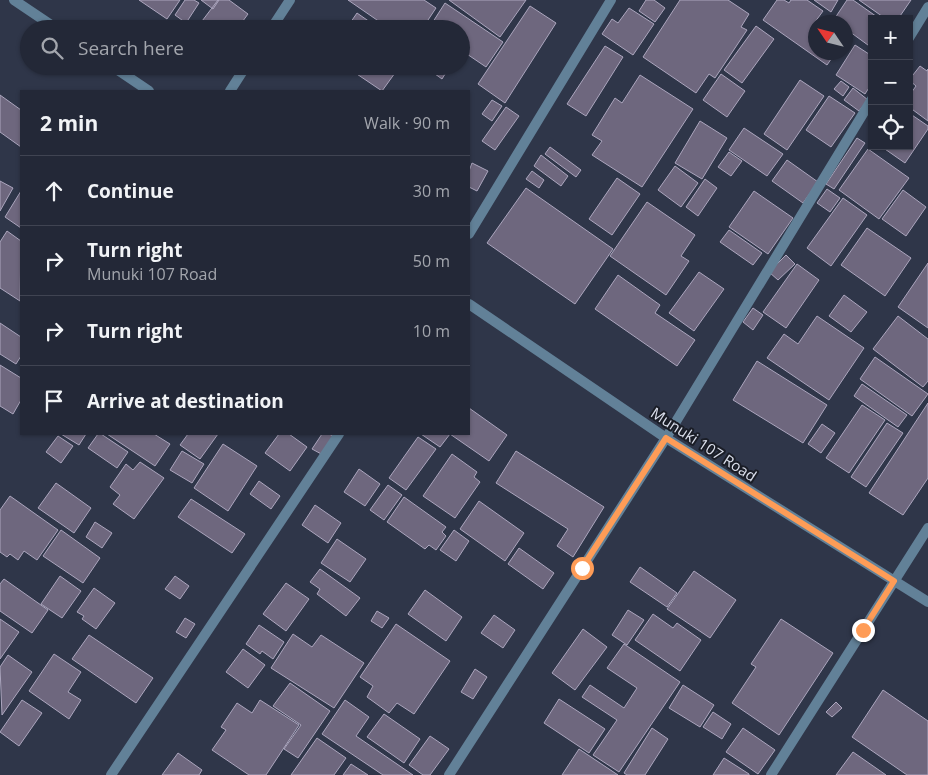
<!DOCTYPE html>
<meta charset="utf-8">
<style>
body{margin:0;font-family:"Open Sans",sans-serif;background:#2f3442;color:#f1f3f6}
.controls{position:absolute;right:15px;top:15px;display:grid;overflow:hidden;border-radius:0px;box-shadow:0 1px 4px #0004}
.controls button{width:45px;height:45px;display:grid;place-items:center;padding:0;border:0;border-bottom:1px solid #404452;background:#232837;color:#f1f3f6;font:25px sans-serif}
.compass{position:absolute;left:808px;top:15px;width:45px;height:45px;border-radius:50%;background:#232837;box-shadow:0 1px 4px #0004;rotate:305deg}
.stop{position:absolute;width:15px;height:15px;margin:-11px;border:4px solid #fe9c57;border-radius:50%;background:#fff}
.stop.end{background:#fe9c57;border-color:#fff;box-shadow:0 1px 5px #0008}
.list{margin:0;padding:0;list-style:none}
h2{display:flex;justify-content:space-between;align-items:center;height:65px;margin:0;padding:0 20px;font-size:21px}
h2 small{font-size:16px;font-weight:400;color:#a3a6ad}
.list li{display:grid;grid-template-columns:32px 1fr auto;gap:15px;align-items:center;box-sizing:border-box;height:70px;padding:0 20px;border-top:1px solid #404452}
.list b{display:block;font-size:19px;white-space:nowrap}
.list p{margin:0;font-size:16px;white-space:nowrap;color:#a3a6ad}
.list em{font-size:16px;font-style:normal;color:#a3a6ad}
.icon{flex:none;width:28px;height:28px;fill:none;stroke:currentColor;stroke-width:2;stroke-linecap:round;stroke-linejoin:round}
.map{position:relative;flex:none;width:928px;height:775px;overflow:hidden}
.search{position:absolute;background:#232837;box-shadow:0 1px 4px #0004;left:20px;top:20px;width:450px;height:55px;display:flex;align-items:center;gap:12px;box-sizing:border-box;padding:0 18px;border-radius:28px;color:#a3a6ad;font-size:19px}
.panel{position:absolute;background:#232837;box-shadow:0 1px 4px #0004;left:20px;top:90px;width:450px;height:345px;border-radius:0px}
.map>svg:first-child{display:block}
.building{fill:#6e677e;stroke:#aca6be}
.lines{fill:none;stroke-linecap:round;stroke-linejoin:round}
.minor{stroke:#628198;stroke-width:10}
.tertiary{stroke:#628198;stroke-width:10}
.route{stroke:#fe9c57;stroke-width:6}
.labels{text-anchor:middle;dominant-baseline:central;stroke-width:4;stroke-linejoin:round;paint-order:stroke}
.street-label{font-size:15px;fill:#dce0ed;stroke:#1a1d26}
</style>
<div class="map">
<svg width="928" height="775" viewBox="0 0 928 775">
<rect width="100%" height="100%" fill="#2f3649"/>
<!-- building -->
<path class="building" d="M 139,0 L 180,0 L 167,19 Z
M 185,0 L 194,0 L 199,3 L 186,23 L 175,15 Z
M 201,0 L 219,0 L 213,9 Z
M 218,0 L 229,0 L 248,14 L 237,29 L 196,29 Z
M 348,0 L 424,0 L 436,8 L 422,29 L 390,29 Z
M 449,0 L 526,0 L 500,37 Z
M 646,0 L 654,0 L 665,8 L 655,22 L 639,11 Z
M 680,0 L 728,0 L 749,14 L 741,27 L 747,30 L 715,78 L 709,74 L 696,93 L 643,57 Z
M 777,0 L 784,0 L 789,3 L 791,0 L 807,0 L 823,11 L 815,22 L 816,52 L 836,52 L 827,65 L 763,20 Z
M 814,0 L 838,0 L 831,12 Z
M 847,0 L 853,0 L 880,19 L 872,19 L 872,48 L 846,29 L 846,22 L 833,21 Z
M 859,0 L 911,0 L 898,19 L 886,19 Z
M 445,3 L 503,42 L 486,67 L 461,50 L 461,29 L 429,28 Z
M 530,6 L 556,23 L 505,103 L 478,84 Z
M 629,8 L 654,24 L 633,55 L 602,34 L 612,19 L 618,23 Z
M 357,13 L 380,29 L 346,29 Z
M 756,26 L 774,39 L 742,83 L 724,70 Z
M 855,45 L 872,56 L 872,83 L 865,94 L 836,75 Z
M 605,46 L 623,57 L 586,116 L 567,104 Z
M 345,66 L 400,66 L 382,91 Z
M 424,66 L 450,66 L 442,79 Z
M 920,66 L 927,71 L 928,69 L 928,121 L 909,107 L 909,96 L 916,86 L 909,80 Z
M 721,74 L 745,91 L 727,117 L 703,100 Z
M 640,75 L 693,109 L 642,187 L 592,155 L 602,141 L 592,135 L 615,98 L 622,103 Z
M 800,80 L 824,96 L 787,150 L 764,134 Z
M 841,81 L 849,87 L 843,96 L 834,89 Z
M 853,88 L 868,100 L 859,111 L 844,100 Z
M 0,95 L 21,110 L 21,147 L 0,132 Z
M 829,96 L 855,113 L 831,147 L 806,130 Z
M 492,100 L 502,106 L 492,121 L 482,114 Z
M 506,107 L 519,116 L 495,150 L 482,141 Z
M 909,113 L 928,126 L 928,129 L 905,163 L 882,147 L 909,146 Z
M 700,121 L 727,138 L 702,179 L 675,163 Z
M 744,128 L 783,154 L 767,176 L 729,150 Z
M 857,138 L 865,143 L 834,189 L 826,184 Z
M 550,147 L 581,170 L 576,177 L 545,154 Z
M 868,149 L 909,178 L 879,219 L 839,190 Z
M 729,152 L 742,161 L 731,176 L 718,167 Z
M 541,155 L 568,176 L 561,186 L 534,166 Z
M 787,160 L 818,182 L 803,203 L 772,181 Z
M 472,163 L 488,171 L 477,191 L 469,187 L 469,171 Z
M 675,166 L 698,183 L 681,207 L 658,190 Z
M 532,171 L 544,180 L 539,188 L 526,179 Z
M 617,178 L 640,194 L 612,235 L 589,219 Z
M 705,179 L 717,188 L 698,216 L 686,207 Z
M 0,181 L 13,188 L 0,211 Z
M 526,188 L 613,249 L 575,304 L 487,243 Z
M 827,189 L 840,198 L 830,212 L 817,203 Z
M 903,190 L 926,207 L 906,236 L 882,219 Z
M 21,191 L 21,228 L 5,217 Z
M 754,191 L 793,218 L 768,254 L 729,227 Z
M 843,198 L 867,215 L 831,266 L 807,248 Z
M 647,202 L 695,235 L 681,256 L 689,261 L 666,295 L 610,256 Z
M 867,228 L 911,258 L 885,296 L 841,265 Z
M 729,230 L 762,253 L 753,265 L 720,242 Z
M 7,231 L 21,241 L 20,301 L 0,288 L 0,242 Z
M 786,255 L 795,264 L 778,280 L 769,272 Z
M 928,263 L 928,328 L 898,307 Z
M 797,264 L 819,280 L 786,328 L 763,312 Z
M 699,272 L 724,289 L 694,331 L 669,313 Z
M 618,275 L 660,305 L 655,313 L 695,340 L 677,366 L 595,309 Z
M 844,295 L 867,312 L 851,332 L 829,316 Z
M 753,308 L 763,315 L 753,330 L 743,322 Z
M 817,316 L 864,348 L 829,400 L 767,358 L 784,334 L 798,344 Z
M 898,316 L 928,339 L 928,381 L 923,387 L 873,349 Z
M 0,323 L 21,337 L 21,356 L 16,364 L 0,354 Z
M 875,357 L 928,394 L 912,416 L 860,379 Z
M 757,361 L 827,405 L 803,443 L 733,400 Z
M 0,365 L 21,378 L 21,400 L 13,414 L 0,406 Z
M 862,384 L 907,415 L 898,427 L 854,396 Z
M 928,403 L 928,478 L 903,515 L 869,493 Z
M 862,405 L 885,420 L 849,473 L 826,458 Z
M 469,408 L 507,435 L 489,461 L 450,434 L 469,434 Z
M 887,423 L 903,433 L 866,487 L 851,477 Z
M 822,424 L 835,433 L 821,453 L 808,444 Z
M 61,434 L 86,434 L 79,445 Z
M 98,434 L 101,434 L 128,452 L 117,468 L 88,448 Z
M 107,434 L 154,434 L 170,444 L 155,466 Z
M 188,434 L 218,434 L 200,459 L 180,445 Z
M 279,434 L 289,434 L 307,447 L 290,471 L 265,453 Z
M 322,434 L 329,434 L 337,438 L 325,456 L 312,449 Z
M 421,434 L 450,434 L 440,447 Z
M 58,436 L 73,446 L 61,463 L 46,452 Z
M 418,437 L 436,449 L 406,490 L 389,478 Z
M 223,444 L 257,466 L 228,511 L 194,488 Z
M 182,451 L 204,464 L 192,483 L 170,470 Z
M 516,451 L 604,507 L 573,557 L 557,546 L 568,529 L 496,483 Z
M 452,454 L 477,472 L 474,477 L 480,482 L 455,518 L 423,496 Z
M 140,462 L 164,478 L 134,519 L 113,504 L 120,495 L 110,487 L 126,464 L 133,470 Z
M 359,469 L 380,484 L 365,506 L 344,492 Z
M 259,481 L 280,496 L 271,509 L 250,494 Z
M 56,483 L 91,508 L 74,533 L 38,508 Z
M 388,485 L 402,495 L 384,520 L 370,510 Z
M 10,496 L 58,530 L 37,560 L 24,551 L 18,560 L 10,554 L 7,557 L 0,552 L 0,510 Z
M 404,497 L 446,527 L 442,532 L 446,536 L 436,550 L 429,545 L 425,549 L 387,522 Z
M 191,499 L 245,534 L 232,553 L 178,517 Z
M 479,501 L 524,533 L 505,561 L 460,529 Z
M 315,505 L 341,523 L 328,543 L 302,525 Z
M 95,522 L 112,533 L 102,548 L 86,537 Z
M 61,530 L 100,558 L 83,583 L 43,556 Z
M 454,530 L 469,541 L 456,561 L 440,550 Z
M 337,539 L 366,559 L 350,582 L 321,563 Z
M 519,548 L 554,573 L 543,589 L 508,564 Z
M 640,567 L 677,593 L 667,607 L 630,582 Z
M 320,569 L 360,598 L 346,616 L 317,594 L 320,589 L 310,582 Z
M 694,571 L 736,600 L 710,638 L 667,609 Z
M 60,576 L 81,591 L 62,618 L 41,604 Z
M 175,576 L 189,586 L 180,599 L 165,589 Z
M 4,579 L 48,610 L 32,633 L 0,611 L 0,584 Z
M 286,583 L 309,599 L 286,631 L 263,614 Z
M 94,588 L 115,603 L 96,629 L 82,619 L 84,616 L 77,612 Z
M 425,590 L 462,617 L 446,641 L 408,614 Z
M 628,610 L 644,620 L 627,645 L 612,635 Z
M 377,611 L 389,618 L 382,628 L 371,621 Z
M 653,614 L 673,628 L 677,623 L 701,640 L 680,671 L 635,640 Z
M 494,615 L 515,630 L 503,648 L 481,633 Z
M 185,618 L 195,624 L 186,638 L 176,632 Z
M 0,619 L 19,632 L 0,659 Z
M 781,619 L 833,653 L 779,735 L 732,703 L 756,667 L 751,664 Z
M 396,624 L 450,661 L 414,714 L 397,703 L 389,713 L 367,697 L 373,686 L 360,677 Z
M 259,625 L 284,642 L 273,659 L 262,651 L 260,654 L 246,644 Z
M 583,629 L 607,647 L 575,690 L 552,673 Z
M 293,634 L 312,647 L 321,635 L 364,663 L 334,708 L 271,668 Z
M 89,635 L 153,678 L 136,703 L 72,659 Z
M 624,644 L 680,682 L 619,772 L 593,755 L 617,720 L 582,697 L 590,685 L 624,708 L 637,688 L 607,668 Z
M 243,649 L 265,665 L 248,688 L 226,672 Z
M 54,654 L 81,672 L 68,692 L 81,700 L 69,719 L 29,691 Z
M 8,655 L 32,672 L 2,715 L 0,667 Z
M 475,669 L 487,677 L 473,699 L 461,692 Z
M 290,683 L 330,711 L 298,758 L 284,749 L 301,725 L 273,706 Z
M 683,685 L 714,705 L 700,727 L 669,708 Z
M 883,690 L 928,721 L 928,775 L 907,775 L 852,737 Z
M 559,699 L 605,729 L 589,753 L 544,723 Z
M 22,700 L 42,713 L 19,746 L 0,732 Z
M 260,700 L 299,725 L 266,775 L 249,775 L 212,750 L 226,730 L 221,727 L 237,703 L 252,713 Z
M 345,700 L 369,717 L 356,736 L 413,775 L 383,775 L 322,734 Z
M 836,702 L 842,708 L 832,717 L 826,712 Z
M 713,712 L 731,724 L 722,739 L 703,727 Z
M 384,714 L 420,739 L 404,763 L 367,737 Z
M 652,728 L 668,739 L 645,775 L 627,775 L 624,773 Z
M 743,728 L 775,750 L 758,774 L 726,752 Z
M 430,736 L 449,749 L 430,775 L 423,775 L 409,765 Z
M 317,738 L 346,758 L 334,775 L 291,775 Z
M 579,749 L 618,775 L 562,775 Z
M 853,752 L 886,775 L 836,775 Z
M 178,753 L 202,770 L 199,775 L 162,775 Z
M 724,758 L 749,774 L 749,775 L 713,775 Z
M 351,764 L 368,775 L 343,775 Z"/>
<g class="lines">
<!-- minor -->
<path class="minor" d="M 271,29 L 290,0
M 909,38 L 928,7
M 230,91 L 246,66
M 469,234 L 611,0
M 111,775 L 339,434
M 449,775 L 666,438 L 872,99
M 771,775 L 928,528"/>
<!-- tertiary -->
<path class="tertiary" d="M 14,0 L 57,29
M 112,66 L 149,91
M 469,304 L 666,438 L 928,602"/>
</g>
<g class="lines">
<!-- route -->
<path class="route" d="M 582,568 L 666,438 L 894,581 L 863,630"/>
</g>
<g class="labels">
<!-- street labels -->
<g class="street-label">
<text transform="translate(704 444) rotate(33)">Munuki 107 Road</text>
</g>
</g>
</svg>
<div class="controls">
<button>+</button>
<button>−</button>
<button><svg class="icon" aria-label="locate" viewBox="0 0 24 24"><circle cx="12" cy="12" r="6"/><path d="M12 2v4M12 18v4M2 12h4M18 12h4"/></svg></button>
</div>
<svg class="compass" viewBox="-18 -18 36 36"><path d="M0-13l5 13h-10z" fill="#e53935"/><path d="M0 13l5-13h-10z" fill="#a3a6ad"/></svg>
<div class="stop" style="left:582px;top:568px"></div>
<div class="stop end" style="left:863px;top:630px"></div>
<div class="search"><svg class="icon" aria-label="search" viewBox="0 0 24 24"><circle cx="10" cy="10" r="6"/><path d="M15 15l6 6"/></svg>Search here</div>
<section class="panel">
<h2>2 min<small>Walk · 90 m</small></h2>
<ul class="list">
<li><svg class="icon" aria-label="ahead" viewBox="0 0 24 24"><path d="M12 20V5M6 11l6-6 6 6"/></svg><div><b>Continue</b></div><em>30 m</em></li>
<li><svg class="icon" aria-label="right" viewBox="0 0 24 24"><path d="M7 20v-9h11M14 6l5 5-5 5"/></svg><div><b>Turn right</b><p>Munuki 107 Road</p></div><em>50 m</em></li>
<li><svg class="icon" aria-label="right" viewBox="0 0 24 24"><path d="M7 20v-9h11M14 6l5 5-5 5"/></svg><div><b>Turn right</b></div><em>10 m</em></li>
<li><svg class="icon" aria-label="arrive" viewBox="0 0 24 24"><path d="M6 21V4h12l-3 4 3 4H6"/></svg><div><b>Arrive at destination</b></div></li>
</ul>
</section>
</div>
